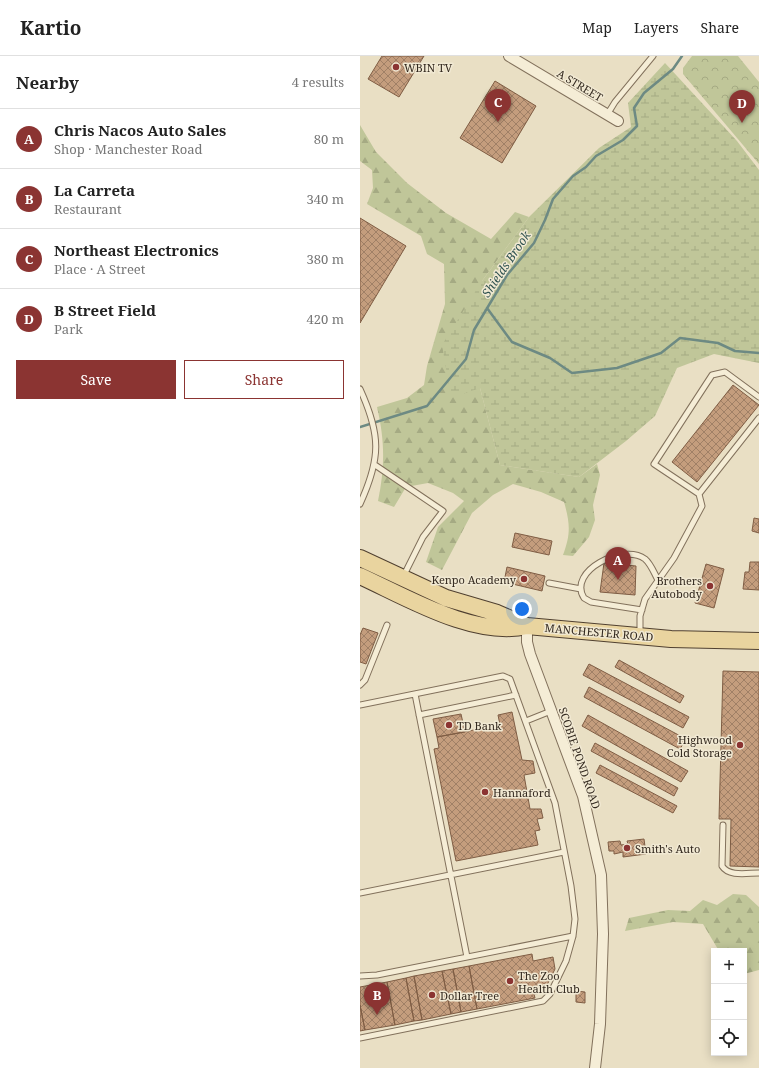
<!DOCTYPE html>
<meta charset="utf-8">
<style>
body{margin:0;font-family:"Noto Serif",serif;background:#f2f2f2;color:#222}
.controls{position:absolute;right:12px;bottom:12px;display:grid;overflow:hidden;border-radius:0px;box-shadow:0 2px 10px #0003}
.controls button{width:36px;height:36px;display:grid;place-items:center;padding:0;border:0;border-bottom:1px solid #e0e0e0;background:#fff;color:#222;font:20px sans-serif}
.you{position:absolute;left:162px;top:553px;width:14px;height:14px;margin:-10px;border:3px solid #fff;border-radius:50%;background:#1a73e8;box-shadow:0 0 0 6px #1a73e833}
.badge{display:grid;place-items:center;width:26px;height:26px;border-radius:50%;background:#8b3432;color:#fff;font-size:13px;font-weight:700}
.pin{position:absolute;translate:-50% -33px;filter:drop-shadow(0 1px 2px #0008)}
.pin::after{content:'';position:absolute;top:21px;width:14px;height:12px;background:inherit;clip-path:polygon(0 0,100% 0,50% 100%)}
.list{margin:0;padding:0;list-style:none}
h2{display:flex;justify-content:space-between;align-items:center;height:52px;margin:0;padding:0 16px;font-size:17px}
h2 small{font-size:13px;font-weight:400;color:#767676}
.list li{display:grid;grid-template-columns:26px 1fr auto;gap:12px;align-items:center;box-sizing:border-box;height:60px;padding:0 16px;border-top:1px solid #e0e0e0}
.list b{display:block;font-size:15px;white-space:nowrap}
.list p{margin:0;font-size:13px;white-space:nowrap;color:#767676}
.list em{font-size:13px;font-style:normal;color:#767676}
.actions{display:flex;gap:8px;padding:12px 16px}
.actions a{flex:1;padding:9px 0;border:1px solid #8b3432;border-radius:0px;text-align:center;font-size:14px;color:#8b3432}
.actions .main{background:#8b3432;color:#fff}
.icon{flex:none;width:22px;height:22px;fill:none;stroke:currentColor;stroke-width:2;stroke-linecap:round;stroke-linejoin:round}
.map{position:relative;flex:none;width:399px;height:1012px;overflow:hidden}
header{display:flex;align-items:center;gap:24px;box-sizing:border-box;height:56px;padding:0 20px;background:#fff;border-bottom:1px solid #e0e0e0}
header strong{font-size:19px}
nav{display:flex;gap:22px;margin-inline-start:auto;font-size:14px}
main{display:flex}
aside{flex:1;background:#fff}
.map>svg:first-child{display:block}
.forest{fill:url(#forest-firs)}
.wetland{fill:url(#wetland-marsh)}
.park{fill:url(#park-crowns)}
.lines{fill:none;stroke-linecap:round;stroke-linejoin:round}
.stream{stroke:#6d8a83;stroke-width:2.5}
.building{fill:url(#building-cross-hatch);stroke:#7f5d44}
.lane-casing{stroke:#82715c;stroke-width:7}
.street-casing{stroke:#82715c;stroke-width:12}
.primary-casing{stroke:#504030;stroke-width:18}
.lane{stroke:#f5edd6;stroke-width:5}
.street{stroke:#f5edd6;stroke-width:10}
.primary{stroke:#e9d49f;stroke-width:16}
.poi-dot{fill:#8b3432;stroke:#f1e9d3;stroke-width:1.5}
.labels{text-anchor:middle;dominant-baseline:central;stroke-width:3;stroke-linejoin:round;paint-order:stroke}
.poi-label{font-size:11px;fill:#33291f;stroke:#f1e9d3;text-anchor:start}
.street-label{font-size:11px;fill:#33291f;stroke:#f1e9d3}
.water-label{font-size:12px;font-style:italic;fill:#2f5250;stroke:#f1e9d3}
</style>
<header>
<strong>Kartio</strong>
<nav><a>Map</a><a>Layers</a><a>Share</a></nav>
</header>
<main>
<aside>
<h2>Nearby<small>4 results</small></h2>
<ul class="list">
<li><span class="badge">A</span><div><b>Chris Nacos Auto Sales</b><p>Shop · Manchester Road</p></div><em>80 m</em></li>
<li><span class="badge">B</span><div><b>La Carreta</b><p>Restaurant</p></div><em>340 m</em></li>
<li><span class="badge">C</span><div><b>Northeast Electronics</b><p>Place · A Street</p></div><em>380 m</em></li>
<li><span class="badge">D</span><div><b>B Street Field</b><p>Park</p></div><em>420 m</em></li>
</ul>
<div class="actions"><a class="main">Save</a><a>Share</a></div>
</aside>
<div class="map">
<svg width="399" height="1012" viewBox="0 0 399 1012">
<defs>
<pattern id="forest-firs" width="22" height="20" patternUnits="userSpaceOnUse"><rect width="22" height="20" fill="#c0c699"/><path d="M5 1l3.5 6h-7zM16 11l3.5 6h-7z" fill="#a5aa83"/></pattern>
<pattern id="wetland-marsh" width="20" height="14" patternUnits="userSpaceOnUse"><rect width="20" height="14" fill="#c0c699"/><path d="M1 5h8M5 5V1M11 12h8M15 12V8" fill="none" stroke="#a5aa83"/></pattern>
<pattern id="park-crowns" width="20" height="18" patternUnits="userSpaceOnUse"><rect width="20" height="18" fill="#c0c699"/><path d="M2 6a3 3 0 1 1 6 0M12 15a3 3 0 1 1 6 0" fill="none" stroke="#a5aa83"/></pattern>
<pattern id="building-cross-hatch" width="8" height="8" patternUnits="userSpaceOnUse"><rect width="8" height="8" fill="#c49d7d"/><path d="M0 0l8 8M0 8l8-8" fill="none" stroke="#a08066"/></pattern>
</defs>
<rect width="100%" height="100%" fill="#e9dfc4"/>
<!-- forest -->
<path class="forest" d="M 0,69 L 16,96 L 47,127 L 86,157 L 131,183 L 155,156 L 169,161 L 122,225 L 120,332 L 140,409 L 219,421 L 237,408 L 240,419 L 233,449 L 235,464 L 229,481 L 213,500 L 203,499 C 211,478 210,467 204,446 L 181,436 L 153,428 L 133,439 L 112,457 L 82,514 L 66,506 L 78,471 L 104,445 L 93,437 L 68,427 L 46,431 L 34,451 L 18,445 C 25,411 25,385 17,351 L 47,342 L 64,329 L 67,310 L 85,248 L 84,208 L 67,198 L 61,180 L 7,148 L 13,132 L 12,114 L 0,105 Z
M 373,838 L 386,839 L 399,851 L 399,914 L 384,918 L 384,895 L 359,895 L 343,868 L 313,866 L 265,875 L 269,862 L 308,854 L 330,855 L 343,844 L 357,849 Z"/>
<!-- wetland -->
<path class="wetland" d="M 305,7 L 377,85 L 399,114 L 399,307 L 354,298 L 317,312 L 295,360 L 266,385 L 219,421 L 140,409 L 120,332 L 91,342 L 82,289 L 122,225 L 169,161 L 239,92 L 271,71 L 268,47 Z"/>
<!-- park -->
<path class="park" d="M 332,0 L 378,0 L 399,26 L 399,108 L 323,18 L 323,12 Z"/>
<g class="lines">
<!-- stream -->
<path class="stream" d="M 127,252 L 152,286 L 190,302 L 212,317 L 257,312 L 301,297 L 320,282 L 358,287 L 375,295 L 399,297
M 0,371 L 67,350 L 106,303 L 114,274 L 147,219 L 174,187 L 185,164 L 193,143 L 213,120 L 226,111 L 236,100 L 263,84 L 277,70 L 274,52 L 284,37 L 313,13 L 322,0"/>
</g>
<!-- building -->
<path class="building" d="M 22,0 L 64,0 L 39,41 L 8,23 Z
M 135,25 L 176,50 L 142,107 L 100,82 Z
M 0,162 L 46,190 L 0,267 Z
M 373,329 L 399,349 L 337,426 L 312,406 Z
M 394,462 L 399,463 L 399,477 L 392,475 Z
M 155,477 L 192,485 L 189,499 L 152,491 Z
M 390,506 L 399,506 L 399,534 L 383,533 L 385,516 L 389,516 Z
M 244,507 L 276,510 L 275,539 L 240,536 Z
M 346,508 L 364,513 L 354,552 L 335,547 Z
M 147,511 L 185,520 L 182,535 L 144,526 Z
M 3,572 L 18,577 L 6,608 L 0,606 L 0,579 Z
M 259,604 L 324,640 L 320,647 L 255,611 Z
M 229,608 L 329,661 L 323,672 L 223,619 Z
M 363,615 L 399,616 L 399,811 L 370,810 L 371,763 L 359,763 Z
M 229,631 L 326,683 L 320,693 L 224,641 Z
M 152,656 L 162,704 L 173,705 L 175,717 L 164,719 L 170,753 L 181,753 L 183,762 L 177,763 L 180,774 L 175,775 L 178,789 L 96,805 L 74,693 L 79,692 L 77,681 L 140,669 L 138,659 Z
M 101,658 L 105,676 L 77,681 L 73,663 Z
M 228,659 L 328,715 L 321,726 L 222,670 Z
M 235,687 L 318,732 L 314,740 L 231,695 Z
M 240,709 L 317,750 L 313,757 L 236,717 Z
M 284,783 L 286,798 L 263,801 L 263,796 L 254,798 L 254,795 L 249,795 L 248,786 L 260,785 L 261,789 L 268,788 L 267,785 Z
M 172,898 L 173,905 L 193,901 L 195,913 L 183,937 L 174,938 L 175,942 L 117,953 L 109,910 Z
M 109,910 L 117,953 L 101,956 L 93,913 Z
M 93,913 L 101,956 L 91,958 L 82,915 Z
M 82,915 L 91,958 L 62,964 L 54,920 Z
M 54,920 L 62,964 L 54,965 L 46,922 Z
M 46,922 L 54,965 L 35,969 L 27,926 Z
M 27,926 L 35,969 L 5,974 L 0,949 L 0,931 Z
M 216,935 L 225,936 L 225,947 L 216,946 Z
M 0,949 L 5,974 L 0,975 Z"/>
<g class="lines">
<!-- lane casing -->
<g class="lane-casing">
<path id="lane" d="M 247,59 L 255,46 L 293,0
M 0,333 C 21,379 21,402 0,448
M 15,409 L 83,455 L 63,481 L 44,519
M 339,438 L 399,362
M 189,527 L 221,533
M 282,554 L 231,546 L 224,542 C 207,515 263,487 285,503 C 291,508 294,517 298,524
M 280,579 L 280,560 L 285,543 L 314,502 L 342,450 L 339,438 L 294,408 L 352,319 L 365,316 L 399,341
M 0,629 L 5,624 L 27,569
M 55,638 L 107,901
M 0,649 L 143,620 L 150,623 L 195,747 L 211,830 L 215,863 L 213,880 L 206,905 L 190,938 L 183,945 L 0,982
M 59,659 L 156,639
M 166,665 L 191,655
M 363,769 L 362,810 C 369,821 387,817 399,817
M 0,837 L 204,796
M 0,920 L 17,919 L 213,880"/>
</g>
<!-- street casing -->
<g class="street-casing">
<path id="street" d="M 149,0 L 258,65
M 167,570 L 167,586 L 170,598 L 223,740 L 241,819 L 243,878 L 240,968 L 235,1012"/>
</g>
<!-- primary casing -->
<g class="primary-casing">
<path id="primary" d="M 0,502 L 86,542 L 137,557 L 167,570
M 0,520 C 48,542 114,582 167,570 L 311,583 L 399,585"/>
</g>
<!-- lane -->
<use href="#lane" class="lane"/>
<!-- street -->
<use href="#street" class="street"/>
<!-- primary -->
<use href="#primary" class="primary"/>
</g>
<!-- markers -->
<g class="poi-dot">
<circle cx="36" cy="11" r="4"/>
<circle cx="164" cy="523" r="4"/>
<circle cx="350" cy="530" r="4"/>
<circle cx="89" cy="669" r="4"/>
<circle cx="380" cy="689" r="4"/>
<circle cx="125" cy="736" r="4"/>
<circle cx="267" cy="792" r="4"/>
<circle cx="150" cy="925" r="4"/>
<circle cx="72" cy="939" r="4"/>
</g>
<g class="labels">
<!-- poi labels -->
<g class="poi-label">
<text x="44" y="11">WBIN TV</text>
<text x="156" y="523" text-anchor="end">Kenpo Academy</text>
<text x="342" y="524" text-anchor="end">Brothers<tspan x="342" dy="13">Autobody</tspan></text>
<text x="97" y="669">TD Bank</text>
<text x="372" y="683" text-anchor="end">Highwood<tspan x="372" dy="13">Cold Storage</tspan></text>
<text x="133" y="736">Hannaford</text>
<text x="275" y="792">Smith's Auto</text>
<text x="158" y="919">The Zoo<tspan x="158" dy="13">Health Club</tspan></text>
<text x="80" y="939">Dollar Tree</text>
</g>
<!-- street labels -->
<g class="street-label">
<text transform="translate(220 29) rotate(31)">A STREET</text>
<text transform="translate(239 576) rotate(5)">MANCHESTER ROAD</text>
<text transform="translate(220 702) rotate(71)">SCOBIE POND ROAD</text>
</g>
<!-- water labels -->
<g class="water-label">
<text transform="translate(146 208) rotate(-56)">Shields Brook</text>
</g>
</g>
</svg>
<div class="controls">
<button>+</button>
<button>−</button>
<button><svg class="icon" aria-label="locate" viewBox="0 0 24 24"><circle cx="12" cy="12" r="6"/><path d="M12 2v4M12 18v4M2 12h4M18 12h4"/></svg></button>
</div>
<div class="you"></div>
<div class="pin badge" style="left:258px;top:524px">A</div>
<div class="pin badge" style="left:17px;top:959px">B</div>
<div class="pin badge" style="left:138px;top:66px">C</div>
<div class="pin badge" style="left:382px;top:67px">D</div>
</div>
</main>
